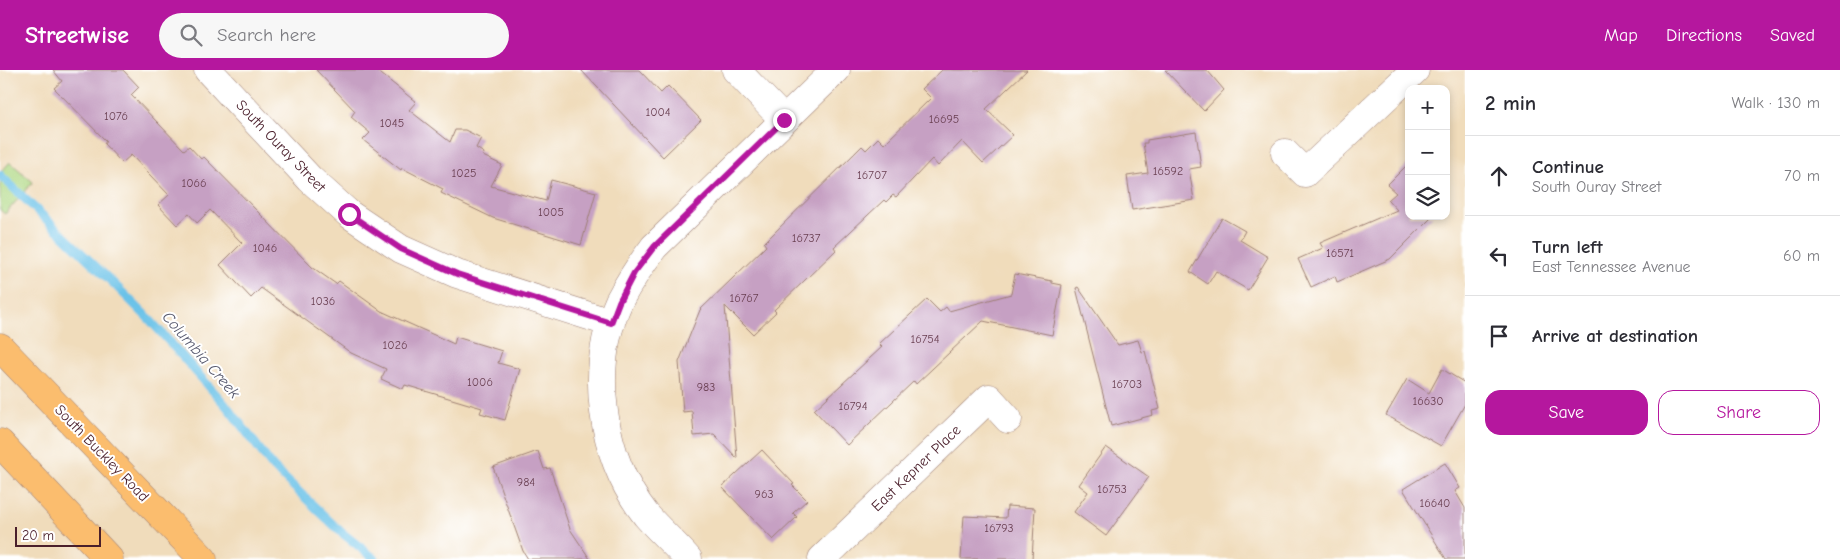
<!DOCTYPE html>
<meta charset="utf-8">
<style>
body{margin:0;font-family:"Comic Neue",sans-serif;background:#f7f7f7;color:#2b2b33}
.controls{position:absolute;right:15px;top:15px;display:grid;overflow:hidden;border-radius:10px;box-shadow:0 2px 8px #0003}
.controls button{width:45px;height:45px;display:grid;place-items:center;padding:0;border:0;border-bottom:1px solid #e1e1e2;background:#fff;color:#2b2b33;font:25px sans-serif}
.scale{position:absolute;left:15px;bottom:12px;width:86px;box-sizing:border-box;padding-left:5px;border:2px solid #4a1f2b;border-top:0;font-size:14px;line-height:18px;white-space:nowrap;color:#4a1f2b;-webkit-text-stroke:4px #fff;paint-order:stroke}
.stop{position:absolute;width:15px;height:15px;margin:-11px;border:4px solid #b5179e;border-radius:50%;background:#fff}
.stop.end{background:#b5179e;border-color:#fff;box-shadow:0 1px 5px #0008}
.list{margin:0;padding:0;list-style:none}
h2{display:flex;justify-content:space-between;align-items:center;height:65px;margin:0;padding:0 20px;font-size:21px}
h2 small{font-size:16px;font-weight:400;color:#7c7c81}
.list li{display:grid;grid-template-columns:32px 1fr auto;gap:15px;align-items:center;box-sizing:border-box;height:80px;padding:0 20px;border-top:1px solid #e1e1e2}
.list b{display:block;font-size:19px;white-space:nowrap}
.list p{margin:0;font-size:16px;white-space:nowrap;color:#7c7c81}
.list em{font-size:16px;font-style:normal;color:#7c7c81}
.actions{display:flex;gap:10px;padding:15px 20px}
.actions a{flex:1;padding:11px 0;border:1px solid #b5179e;border-radius:15px;text-align:center;font-size:18px;color:#b5179e}
.actions .main{background:#b5179e;color:#fff}
.icon{flex:none;width:28px;height:28px;fill:none;stroke:currentColor;stroke-width:2;stroke-linecap:round;stroke-linejoin:round}
.map{position:relative;flex:none;width:1465px;height:489px;overflow:hidden}
header{display:flex;align-items:center;gap:30px;box-sizing:border-box;height:70px;padding:0 25px;background:#b5179e;color:#fff}
header strong{font-size:24px}
nav{display:flex;gap:28px;margin-inline-start:auto;font-size:18px}
.search{width:350px;height:45px;background:#f7f7f7;display:flex;align-items:center;gap:12px;box-sizing:border-box;padding:0 18px;border-radius:28px;color:#7c7c81;font-size:19px}
main{display:flex}
aside{flex:1;background:#fff}
.map>svg:first-child{display:block}
.green{fill:#afd883;stroke:#7c7c57}
.lines{fill:none;stroke-linecap:round;stroke-linejoin:round}
.stream{stroke:#6bc2e8;stroke-width:9}
.building{fill:#c6a0c3}
.street-casing{stroke:#9d7e73;stroke-width:29}
.primary-casing{stroke:#9d7e73;stroke-width:29}
.street{stroke:#fff;stroke-width:28}
.primary{stroke:#fbbd6e;stroke-width:28}
.route{stroke:#b5179e;stroke-width:6}
.labels{text-anchor:middle;dominant-baseline:central;stroke-width:4;stroke-linejoin:round;paint-order:stroke}
.number-label{font-size:12px;fill:#693f51}
.street-label{font-size:15px;fill:#4a1f2b;stroke:#fff}
.water-label{font-size:16px;font-style:italic;fill:#56586d;stroke:#fff}
</style>
<header>
<strong>Streetwise</strong>
<div class="search"><svg class="icon" aria-label="search" viewBox="0 0 24 24"><circle cx="10" cy="10" r="6"/><path d="M15 15l6 6"/></svg>Search here</div>
<nav><a>Map</a><a>Directions</a><a>Saved</a></nav>
</header>
<main>
<div class="map">
<svg width="1465" height="489" viewBox="0 0 1465 489">
<rect width="100%" height="100%" fill="#fff"/>
<filter id="ink" filterUnits="userSpaceOnUse"><feTurbulence type="fractalNoise" baseFrequency=".02" numOctaves="2"/><feDisplacementMap in="SourceGraphic" scale="10" xChannelSelector="R" yChannelSelector="G"/><feConvolveMatrix kernelMatrix="1 2 1 2 8 2 1 2 1" color-interpolation-filters="sRGB"/></filter>
<filter id="wash" filterUnits="userSpaceOnUse"><feTurbulence type="fractalNoise" baseFrequency=".0096" numOctaves="4" result="noise"/><feDisplacementMap in="SourceGraphic" scale="20" xChannelSelector="R" yChannelSelector="G"/><feGaussianBlur stdDeviation="1.12" result="paint"/><feColorMatrix in="noise" values="0 0 0 0 0 0 0 0 0 0 0 0 0 0 0 0 0 1.4 0 .05"/><feComposite in="paint" operator="in"/></filter>
<g filter="url(#wash)">
<rect width="100%" height="100%" fill="#f0dcbb"/>
<!-- green -->
<path class="green" d="M 10,92 L 33,112 L 5,144 L 0,140 L 0,103 Z"/>
<g class="lines">
<!-- stream -->
<path class="stream" d="M 0,105 L 114,214 L 150,250 L 229,339 L 273,397 L 341,462 L 375,489"/>
</g>
<g id="blocks">
<!-- building -->
<path class="building" d="M 53,0 L 123,0 L 139,17 L 131,25 L 184,80 L 189,76 L 201,89 L 204,87 L 312,197 L 336,214 L 339,211 L 381,241 L 454,274 L 456,267 L 502,281 L 498,293 L 520,299 L 505,350 L 480,343 L 482,338 L 405,315 L 403,319 L 381,309 L 386,299 L 351,283 L 261,218 L 251,228 L 220,195 L 242,173 L 210,140 L 197,153 L 189,144 L 177,155 L 158,135 L 169,125 L 131,85 L 122,93 L 104,74 L 106,71 L 54,18 L 62,11 Z
M 316,0 L 376,0 L 416,32 L 409,40 L 450,72 L 455,60 L 465,60 L 481,68 L 476,78 L 484,83 L 483,86 L 502,95 L 491,116 L 546,131 L 551,110 L 596,122 L 581,175 L 493,148 L 441,123 L 443,119 L 402,98 L 401,100 L 363,70 L 370,63 L 351,47 L 355,41 Z
M 581,0 L 639,0 L 661,23 L 668,16 L 701,50 L 663,87 Z
M 942,0 L 1027,0 L 986,39 L 1013,65 L 983,93 L 962,71 L 938,96 L 932,89 L 896,127 L 893,125 L 886,132 L 884,130 L 834,177 L 836,180 L 774,240 L 776,242 L 753,264 L 725,236 L 737,388 L 714,364 L 694,366 L 692,341 L 683,342 L 679,292 L 700,240 L 766,176 L 764,173 L 862,76 L 866,80 L 878,68 L 884,74 L 931,28 L 922,19 Z
M 1165,0 L 1207,0 L 1224,20 L 1204,41 Z
M 1196,62 L 1201,97 L 1189,99 L 1194,130 L 1132,140 L 1127,106 L 1148,103 L 1143,73 L 1147,73 L 1147,70 Z
M 1408,94 L 1409,146 L 1433,146 L 1390,189 L 1337,212 L 1335,206 L 1311,217 L 1298,189 L 1323,178 L 1320,173 L 1397,140 L 1388,130 L 1396,123 L 1387,115 Z
M 1222,148 L 1245,161 L 1240,170 L 1268,187 L 1248,220 L 1216,201 L 1208,214 L 1190,202 Z
M 1015,204 L 1052,211 L 1052,213 L 1062,215 L 1052,265 L 983,251 L 916,314 L 914,311 L 847,375 L 814,340 L 882,277 L 879,274 L 927,229 L 940,242 L 946,237 L 949,241 L 1011,224 Z
M 1078,217 L 1118,275 L 1138,270 L 1142,282 L 1145,281 L 1160,339 L 1152,341 L 1153,345 L 1111,356 L 1076,218 Z
M 1442,299 L 1465,313 L 1465,334 L 1441,376 L 1386,345 L 1407,309 L 1429,323 Z
M 1106,377 L 1149,407 L 1106,466 L 1074,442 L 1088,422 L 1079,415 Z
M 762,380 L 794,414 L 792,415 L 807,430 L 793,443 L 797,447 L 773,470 L 722,417 Z
M 538,381 L 544,399 L 550,398 L 570,459 L 590,489 L 528,489 L 523,481 L 493,397 Z
M 1445,393 L 1460,418 L 1455,421 L 1465,438 L 1465,489 L 1446,489 L 1403,419 Z
M 1007,436 L 1035,438 L 1032,489 L 961,489 L 964,446 L 1006,448 Z"/>
</g>
</g>
<g filter="url(#ink)">
<use href="#blocks" fill-opacity="0" stroke="#9d7e73" stroke-width="1"/>
<g class="lines">
<!-- street casing -->
<g class="street-casing">
<path id="street" d="M 208,0 L 310,109 L 349,144 L 401,179 L 457,204 L 611,253
M 736,0 L 784,50
M 1285,83 L 1305,103 L 1415,0
M 688,489 C 675,474 659,460 646,445 C 601,387 588,299 619,231 C 629,212 641,194 654,177 L 836,0
M 822,489 L 989,328 L 1008,349"/>
</g>
<!-- primary casing -->
<g class="primary-casing">
<path id="primary" d="M 0,277 L 203,489
M 0,373 L 109,489"/>
</g>
<!-- street -->
<use href="#street" class="street"/>
<!-- primary -->
<use href="#primary" class="primary"/>
</g>
</g>
<g class="lines" filter="url(#ink)">
<!-- route -->
<path class="route" d="M 349,144 L 401,179 L 457,204 L 611,253 L 619,232 L 634,203 L 654,177 L 784,50"/>
</g>
<g class="labels">
<!-- number labels -->
<g class="number-label">
<text x="658" y="42">1004</text>
<text x="116" y="46">1076</text>
<text x="944" y="49">16695</text>
<text x="392" y="53">1045</text>
<text x="1168" y="101">16592</text>
<text x="464" y="103">1025</text>
<text x="872" y="105">16707</text>
<text x="194" y="113">1066</text>
<text x="551" y="142">1005</text>
<text x="806" y="168">16737</text>
<text x="265" y="178">1046</text>
<text x="1340" y="183">16571</text>
<text x="744" y="228">16767</text>
<text x="323" y="231">1036</text>
<text x="925" y="269">16754</text>
<text x="395" y="275">1026</text>
<text x="480" y="312">1006</text>
<text x="1127" y="314">16703</text>
<text x="706" y="317">983</text>
<text x="1428" y="331">16630</text>
<text x="853" y="336">16794</text>
<text x="526" y="412">984</text>
<text x="1112" y="419">16753</text>
<text x="764" y="424">963</text>
<text x="1435" y="433">16640</text>
<text x="999" y="458">16793</text>
</g>
<!-- street labels -->
<g class="street-label">
<text transform="translate(281 76) rotate(46)">South Ouray Street</text>
<text transform="translate(102 383) rotate(46)">South Buckley Road</text>
<text transform="translate(916 398) rotate(-44)">East Kepner Place</text>
</g>
<!-- water labels -->
<g class="water-label">
<text transform="translate(201 285) rotate(49)">Columbia Creek</text>
</g>
</g>
</svg>
<div class="controls">
<button>+</button>
<button>−</button>
<button><svg class="icon" aria-label="layers" viewBox="0 0 24 24"><path d="M12 4l9 5-9 5-9-5zM3 14l9 5 9-5"/></svg></button>
</div>
<div class="scale">20 m</div>
<div class="stop" style="left:349px;top:144px"></div>
<div class="stop end" style="left:784px;top:50px"></div>
</div>
<aside>
<h2>2 min<small>Walk · 130 m</small></h2>
<ul class="list">
<li><svg class="icon" aria-label="ahead" viewBox="0 0 24 24"><path d="M12 20V5M6 11l6-6 6 6"/></svg><div><b>Continue</b><p>South Ouray Street</p></div><em>70 m</em></li>
<li><svg class="icon" aria-label="left" viewBox="0 0 24 24"><path d="M17 20v-9H6M10 6l-5 5 5 5"/></svg><div><b>Turn left</b><p>East Tennessee Avenue</p></div><em>60 m</em></li>
<li><svg class="icon" aria-label="arrive" viewBox="0 0 24 24"><path d="M6 21V4h12l-3 4 3 4H6"/></svg><div><b>Arrive at destination</b></div></li>
</ul>
<div class="actions"><a class="main">Save</a><a>Share</a></div>
</aside>
</main>
